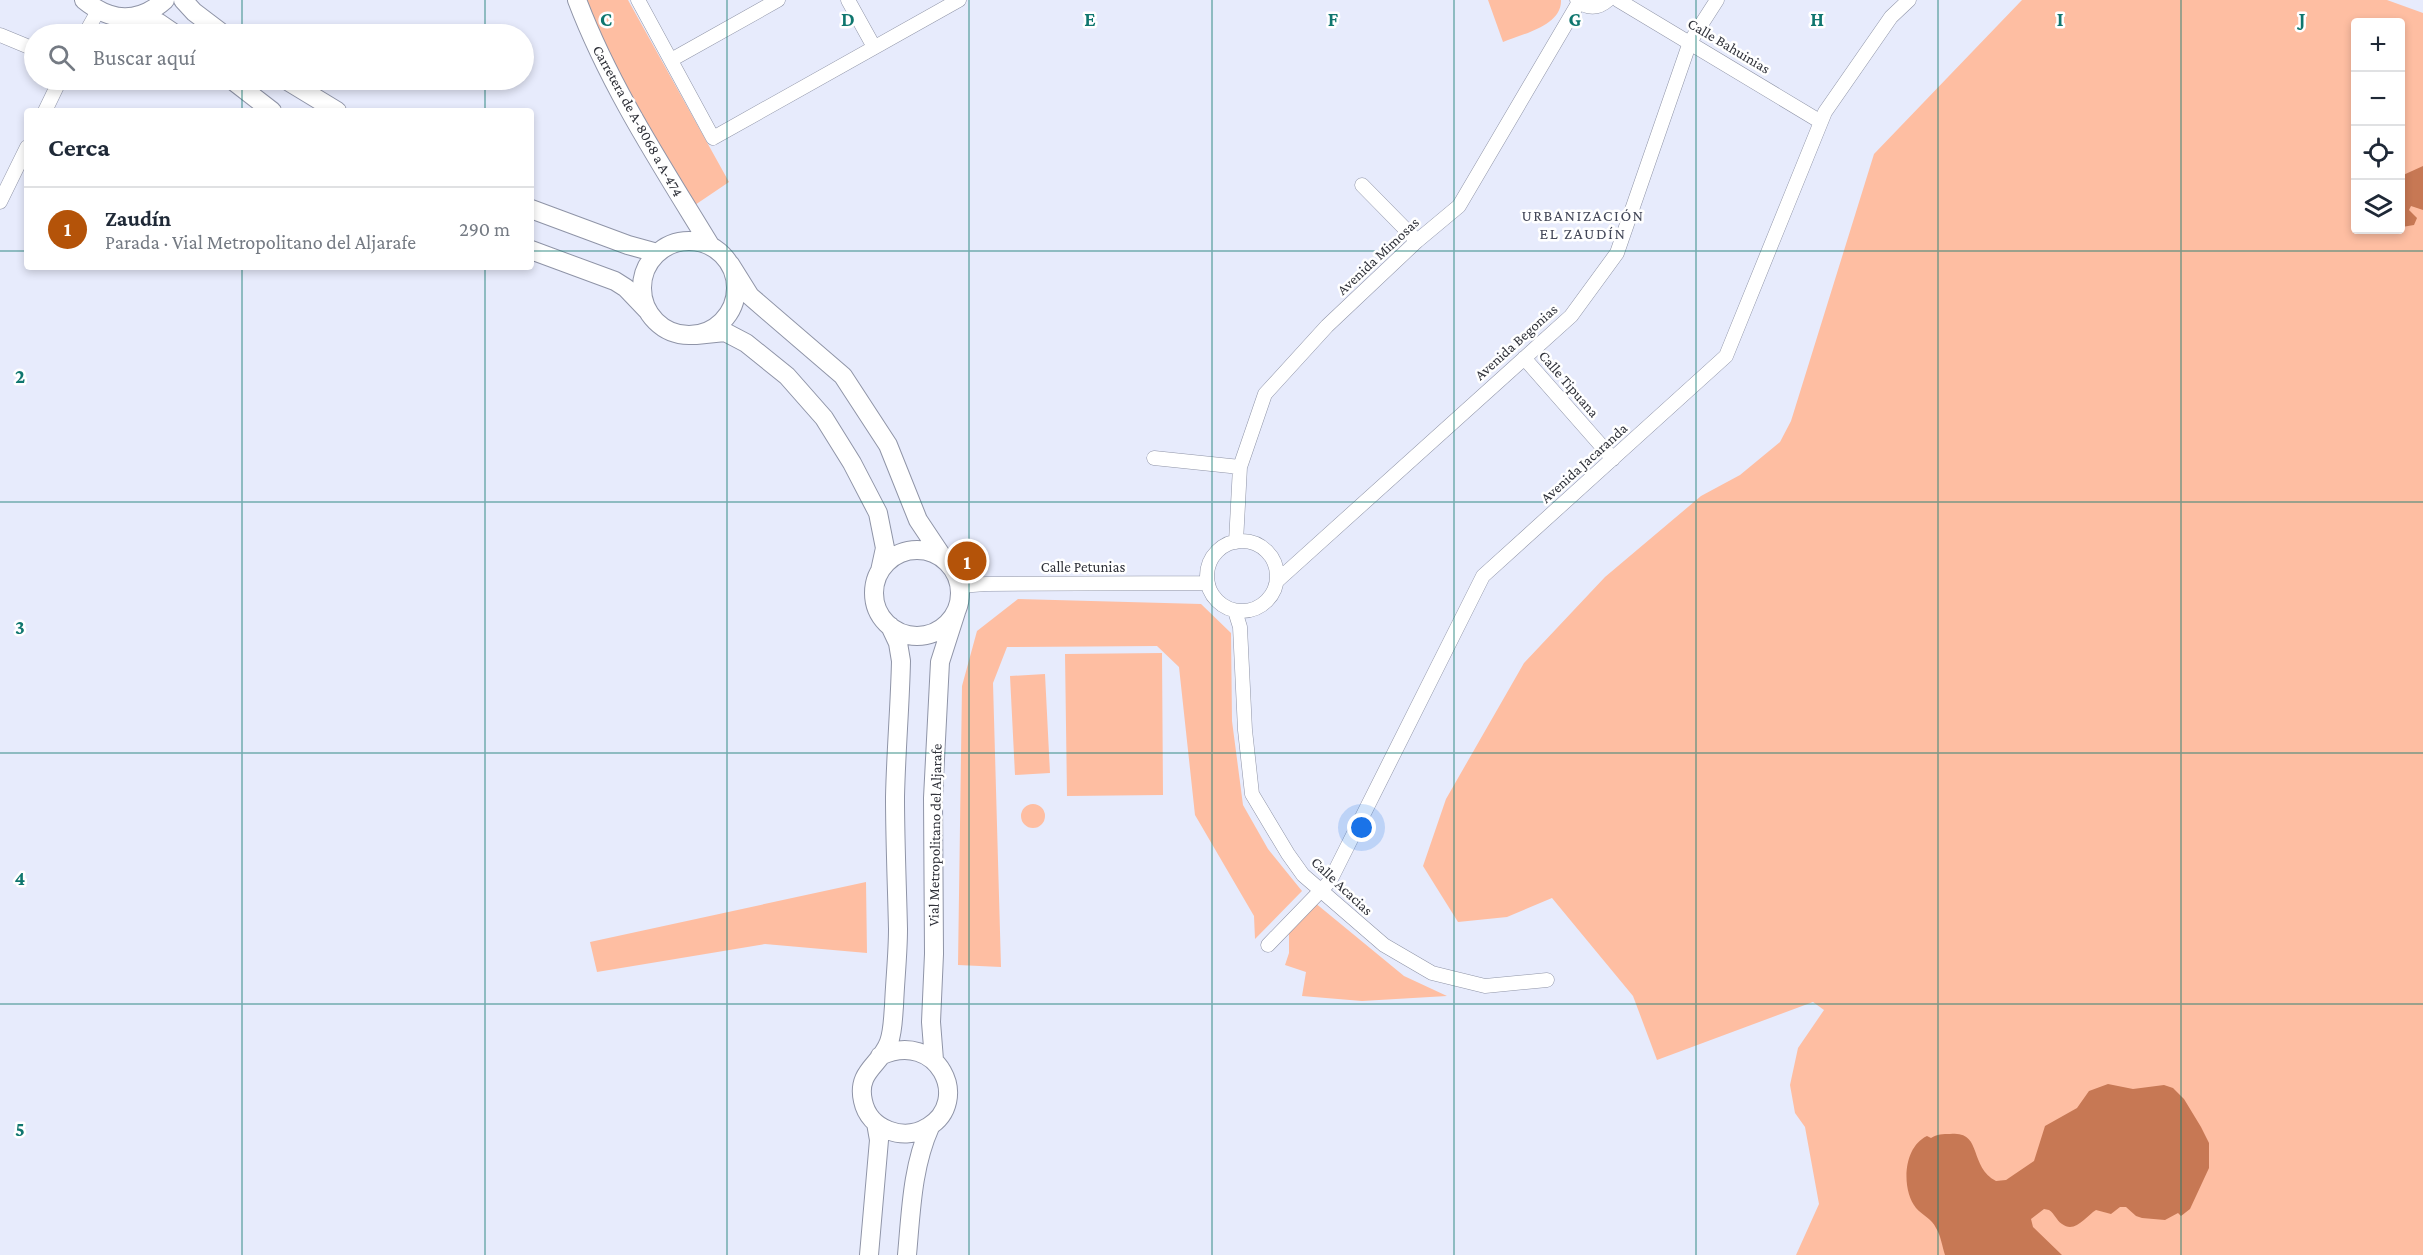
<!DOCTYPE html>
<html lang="es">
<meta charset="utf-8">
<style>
body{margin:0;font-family:"Crimson Pro",serif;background:#f6f6f7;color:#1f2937}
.controls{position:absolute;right:18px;top:18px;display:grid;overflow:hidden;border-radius:6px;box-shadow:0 3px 9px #0003}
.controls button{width:54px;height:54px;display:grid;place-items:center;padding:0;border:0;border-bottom:2px solid #e0e1e3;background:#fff;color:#1f2937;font:30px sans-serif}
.you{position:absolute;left:1362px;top:828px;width:21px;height:21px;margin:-15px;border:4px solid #fff;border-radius:50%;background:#1a73e8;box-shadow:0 0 0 9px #1a73e833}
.badge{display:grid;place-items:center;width:39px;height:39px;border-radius:50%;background:#b45309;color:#fff;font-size:20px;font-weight:700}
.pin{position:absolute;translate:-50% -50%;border:3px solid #fff;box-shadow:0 2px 6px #0006}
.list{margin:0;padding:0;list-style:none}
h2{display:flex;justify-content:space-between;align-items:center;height:78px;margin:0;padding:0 24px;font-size:26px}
h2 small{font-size:20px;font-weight:400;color:#747a83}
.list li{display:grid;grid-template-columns:39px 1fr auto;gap:18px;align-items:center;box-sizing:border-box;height:84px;padding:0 24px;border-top:2px solid #e0e1e3}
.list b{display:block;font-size:22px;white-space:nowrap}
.list p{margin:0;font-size:20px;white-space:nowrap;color:#747a83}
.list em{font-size:20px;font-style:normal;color:#747a83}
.icon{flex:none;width:33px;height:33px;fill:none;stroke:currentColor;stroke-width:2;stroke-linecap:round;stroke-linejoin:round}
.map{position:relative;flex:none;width:2423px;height:1255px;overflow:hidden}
.search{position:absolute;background:#fff;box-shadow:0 3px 9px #0003;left:24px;top:24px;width:510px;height:66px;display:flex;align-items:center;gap:15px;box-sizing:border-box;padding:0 21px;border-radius:33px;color:#747a83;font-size:22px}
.panel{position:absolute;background:#fff;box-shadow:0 3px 9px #0003;left:24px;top:108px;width:510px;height:162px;border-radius:6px}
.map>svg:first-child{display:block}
.green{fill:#febea2;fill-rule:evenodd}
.water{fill:#c77854}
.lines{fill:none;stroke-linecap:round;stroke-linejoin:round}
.minor-casing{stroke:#8f94a7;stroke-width:15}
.secondary-casing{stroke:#8f94a7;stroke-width:20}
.minor{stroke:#fff;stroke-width:14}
.secondary{stroke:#fff;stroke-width:18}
.grid{fill:none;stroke:#0f766e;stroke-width:1.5;stroke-opacity:0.55}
.labels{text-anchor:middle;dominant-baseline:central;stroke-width:5;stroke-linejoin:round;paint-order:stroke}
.street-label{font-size:15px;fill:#2f3139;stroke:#fff}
.neighbourhood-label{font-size:16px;letter-spacing:1.5px;fill:#434758;stroke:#fff}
.grid-label{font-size:20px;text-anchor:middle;font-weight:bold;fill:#0f766e;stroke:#fff;stroke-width:5;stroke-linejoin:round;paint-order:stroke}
</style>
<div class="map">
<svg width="2423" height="1255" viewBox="0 0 2423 1255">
<rect width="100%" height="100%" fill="#e7ebfc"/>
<!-- green -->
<path class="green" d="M 581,0 L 628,0 L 729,182 L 692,207 L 612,68 Z
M 1488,0 L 1561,0 C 1562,26 1522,34 1503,42 Z
M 2022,0 L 2387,0 L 2423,13 L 2423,1255 L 1796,1255 L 1819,1204 L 1805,1127 L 1795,1113 L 1790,1085 L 1798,1048 L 1824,1010 L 1813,1002 L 1657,1060 L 1633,996 L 1552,898 L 1507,917 L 1458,922 L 1423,866 L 1446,799 L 1524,663 L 1605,577 L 1701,496 L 1740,475 L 1780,442 L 1791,421 L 1874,154 ZM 2356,22 L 2400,22 L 2400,230 L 2356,230 Z
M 1018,599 L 1201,604 L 1231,633 L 1232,721 L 1243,805 L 1268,849 L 1302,891 L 1255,939 L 1254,916 L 1195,815 L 1179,667 L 1157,646 L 1007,647 L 993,683 L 1001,967 L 958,965 L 962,686 L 977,631 Z
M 1162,653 L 1163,795 L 1067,796 L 1065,654 Z
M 1045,674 L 1050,773 L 1015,775 L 1010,676 Z
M1021 816a12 12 0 1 1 24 0a12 12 0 1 1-24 0Z
M 866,882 L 867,953 L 765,944 L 597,972 L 590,942 Z
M 1314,902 L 1404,976 L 1447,996 L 1362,1001 L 1302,996 L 1306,972 L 1285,965 L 1289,953 L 1289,930 Z"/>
<!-- water -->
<path class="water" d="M 2423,166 L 2423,210 L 2411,206 L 2409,210 L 2417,218 L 2414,225 L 2402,227 L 2401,176 Z
M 2108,1084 L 2133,1089 L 2164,1085 L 2173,1088 L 2184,1099 L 2201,1127 L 2209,1143 L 2209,1168 L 2190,1209 L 2181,1216 L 2178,1213 L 2165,1220 L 2142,1218 L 2136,1216 L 2126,1207 L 2120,1207 L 2111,1214 L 2096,1210 C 2086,1216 2075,1234 2062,1224 C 2056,1220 2055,1214 2049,1210 L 2044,1209 L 2031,1219 L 2033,1227 L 2062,1255 L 1945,1255 C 1942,1246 1941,1236 1936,1228 C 1932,1219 1922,1215 1916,1208 C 1901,1189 1903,1147 1927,1136 L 1931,1138 C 1937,1134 1943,1134 1950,1134 C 1983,1130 1968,1166 1996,1181 L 2006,1180 L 2034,1161 L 2045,1126 L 2077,1108 L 2089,1091 Z"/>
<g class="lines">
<!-- minor casing -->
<g class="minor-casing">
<path id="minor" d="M 638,0 L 713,138 L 959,0
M 848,0 L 874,47
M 1577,0 C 1587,9 1598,9 1608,0
M 1618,0 L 1821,122
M 85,34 L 98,11
M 0,35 L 34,49
M 671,60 L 778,0
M 45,111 L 60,80
M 1362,185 L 1417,241
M 0,202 L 27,147
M 1524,358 L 1613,459
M 1154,458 L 1240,467
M1207 576a35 35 0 1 1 70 0a35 35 0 1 1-70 0Z
M 1236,542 L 1240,467 L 1265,394 L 1327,326 L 1417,241 L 1459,206 L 1579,2
M 1277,581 L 1571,316 L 1617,253 L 1690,42 L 1717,0
M 959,586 L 986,584 L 1208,583
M 1235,611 L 1240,627 L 1245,730 L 1252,794 L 1288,854 L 1303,875 L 1384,945 L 1432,973 L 1485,986 L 1547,980
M 1268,945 L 1330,881 L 1483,576 L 1726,356 L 1825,112 L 1891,17 L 1909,0"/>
</g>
<!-- secondary casing -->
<g class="secondary-casing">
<path id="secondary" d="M 84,0 C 111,22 138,24 165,0
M 183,0 L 194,12 L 223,34
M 577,0 C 610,87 662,166 710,245
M 140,16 L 159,23 L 175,34
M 232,80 L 272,111
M 286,80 L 337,111
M 531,209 L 628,245 L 657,253
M642 288a47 47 0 1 1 94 0a47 47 0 1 1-94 0Z
M 531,250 L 615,281 L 626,288 L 647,310
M 730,264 L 750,296 L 843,376 L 888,445 L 918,520 L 944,559
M 696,335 L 725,332 L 746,343 L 787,376 L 824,418 L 852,463 L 878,513 L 885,548 L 880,571
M874 593a43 43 0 1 1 86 0a43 43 0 1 1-86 0Z
M 880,1056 C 938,1029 972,1101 928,1127 C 904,1142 869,1130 863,1101 C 856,1071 881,1065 889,1042 C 893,1031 893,1017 894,1006 C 895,980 898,954 898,929 C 897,885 895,841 895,797 C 896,751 900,706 901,661 L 898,643 L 890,626
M 934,1060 L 931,1022 L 934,954 L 933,798 L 940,662 L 956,612
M 869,1255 L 879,1140 L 876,1123
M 907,1255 C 911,1212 912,1167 930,1127"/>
</g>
<!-- minor -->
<use href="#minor" class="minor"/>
<!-- secondary -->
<use href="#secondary" class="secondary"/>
</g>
<!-- grid -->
<path class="grid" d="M 242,0 L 242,34M 485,0 L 485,34M 727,0 L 727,1255M 969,0 L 969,1255M 1212,0 L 1212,1255M 1454,0 L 1454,1255M 1696,0 L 1696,1255M 1938,0 L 1938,1255M 2181,0 L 2181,1255M 242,80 L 242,111M 485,80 L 485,111M 0,251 L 27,251M 531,251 L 2423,251M 242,267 L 242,1255M 485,267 L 485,1255M 0,502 L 2423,502M 0,753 L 2423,753M 0,1004 L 2423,1004"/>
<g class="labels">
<!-- street labels -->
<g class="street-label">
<text transform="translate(1729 46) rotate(31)">Calle Bahuinias</text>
<text transform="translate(638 121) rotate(61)">Carretera de A-8068 a A-474</text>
<text transform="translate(1378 256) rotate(-43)">Avenida Mimosas</text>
<text transform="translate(1516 342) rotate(-42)">Avenida Begonias</text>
<text transform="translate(1569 384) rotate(49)">Calle Tipuana</text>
<text transform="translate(1584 463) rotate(-42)">Avenida Jacaranda</text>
<text x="1083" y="567">Calle Petunias</text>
<text transform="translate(935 835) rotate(-89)">Vial Metropolitano del Aljarafe</text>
<text transform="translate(1342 886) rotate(43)">Calle Acacias</text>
</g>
<!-- neighbourhood labels -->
<g class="neighbourhood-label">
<text x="1583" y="215">URBANIZACIÓN<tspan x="1583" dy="18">EL ZAUDÍN</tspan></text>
</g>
</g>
<g class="grid-label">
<text x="606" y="26">C</text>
<text x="848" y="26">D</text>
<text x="1090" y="26">E</text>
<text x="1333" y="26">F</text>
<text x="1575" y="26">G</text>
<text x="1817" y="26">H</text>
<text x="2060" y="26">I</text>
<text x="2302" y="26">J</text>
<text x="20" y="383">2</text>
<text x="20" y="634">3</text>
<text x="20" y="885">4</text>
<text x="20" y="1136">5</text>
</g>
</svg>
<div class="controls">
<button>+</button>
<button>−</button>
<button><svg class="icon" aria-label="locate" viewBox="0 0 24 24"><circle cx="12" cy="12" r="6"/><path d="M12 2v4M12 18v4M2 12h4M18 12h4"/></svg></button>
<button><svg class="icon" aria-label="layers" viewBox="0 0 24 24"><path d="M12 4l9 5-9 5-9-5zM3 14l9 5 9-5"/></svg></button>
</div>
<div class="you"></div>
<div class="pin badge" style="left:967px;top:561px">1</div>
<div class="search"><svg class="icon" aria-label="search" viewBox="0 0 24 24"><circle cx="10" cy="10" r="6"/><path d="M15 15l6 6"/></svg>Buscar aquí</div>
<section class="panel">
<h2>Cerca<small></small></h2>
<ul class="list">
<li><span class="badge">1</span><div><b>Zaudín</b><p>Parada · Vial Metropolitano del Aljarafe</p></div><em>290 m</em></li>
</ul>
</section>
</div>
